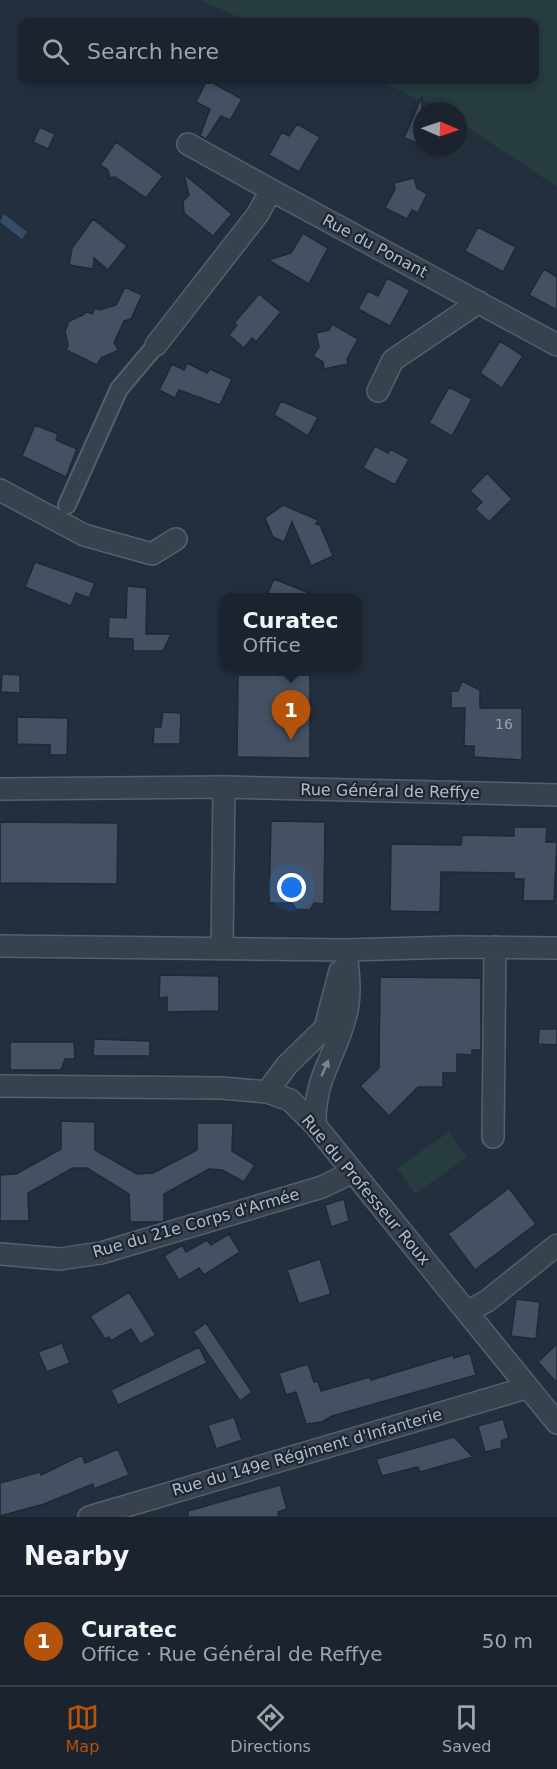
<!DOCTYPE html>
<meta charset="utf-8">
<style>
body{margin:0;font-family:"DejaVu Sans",sans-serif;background:#282f3a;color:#f1f3f6}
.compass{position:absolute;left:413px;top:102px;width:54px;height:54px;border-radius:50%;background:#1b232e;box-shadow:0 3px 9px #0003;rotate:92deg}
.you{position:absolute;left:292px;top:888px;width:21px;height:21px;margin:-15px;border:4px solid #fff;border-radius:50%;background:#1a73e8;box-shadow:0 0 0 9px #1a73e833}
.badge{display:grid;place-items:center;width:39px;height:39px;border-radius:50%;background:#b45309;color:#fff;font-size:20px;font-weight:700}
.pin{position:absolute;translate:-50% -50px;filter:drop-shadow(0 2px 3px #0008)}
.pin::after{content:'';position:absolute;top:32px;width:21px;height:18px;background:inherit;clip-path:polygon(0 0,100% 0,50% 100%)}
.popup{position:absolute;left:220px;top:593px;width:141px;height:78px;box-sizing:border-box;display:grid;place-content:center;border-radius:12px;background:#1b232e;filter:drop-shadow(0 2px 4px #0005);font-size:20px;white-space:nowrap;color:#a0a4aa}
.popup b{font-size:22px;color:#f1f3f6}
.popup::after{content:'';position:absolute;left:50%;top:100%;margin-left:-12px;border:12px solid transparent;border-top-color:#1b232e}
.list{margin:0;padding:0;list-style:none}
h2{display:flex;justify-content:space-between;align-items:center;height:78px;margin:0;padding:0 24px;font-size:26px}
h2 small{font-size:20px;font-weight:400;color:#a0a4aa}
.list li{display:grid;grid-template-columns:39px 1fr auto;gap:18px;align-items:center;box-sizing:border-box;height:90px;padding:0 24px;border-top:2px solid #39404a}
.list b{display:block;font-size:22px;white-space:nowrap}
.list p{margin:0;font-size:20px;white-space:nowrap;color:#a0a4aa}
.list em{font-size:20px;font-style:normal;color:#a0a4aa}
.icon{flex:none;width:33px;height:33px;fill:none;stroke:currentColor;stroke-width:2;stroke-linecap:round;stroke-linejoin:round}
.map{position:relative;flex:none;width:557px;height:1517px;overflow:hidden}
.search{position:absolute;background:#1b232e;box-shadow:0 3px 9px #0003;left:18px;right:18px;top:18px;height:66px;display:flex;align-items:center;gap:15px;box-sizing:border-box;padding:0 21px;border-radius:12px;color:#a0a4aa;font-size:22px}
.sheet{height:168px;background:#1b232e}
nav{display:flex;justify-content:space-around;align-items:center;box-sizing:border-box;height:84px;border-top:2px solid #39404a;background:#1b232e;font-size:16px;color:#a0a4aa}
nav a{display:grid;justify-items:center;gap:3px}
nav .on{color:#b45309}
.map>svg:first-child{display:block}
.green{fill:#263c3f}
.water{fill:#394c67}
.building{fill:#455162;stroke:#1f2835;stroke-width:1.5}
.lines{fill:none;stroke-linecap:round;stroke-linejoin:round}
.pedestrian-casing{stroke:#565f6c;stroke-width:20}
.minor-casing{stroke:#565f6c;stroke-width:24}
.pedestrian{stroke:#38414e;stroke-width:16}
.minor{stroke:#38414e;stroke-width:21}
.oneway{fill:#7c8592}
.labels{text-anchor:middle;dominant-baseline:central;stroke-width:4.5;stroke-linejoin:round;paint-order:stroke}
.number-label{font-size:14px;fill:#98a1af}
.street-label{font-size:16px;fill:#b4bcc9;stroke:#1d2633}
</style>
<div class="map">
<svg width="557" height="1517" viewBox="0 0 557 1517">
<rect width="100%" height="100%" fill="#242f3e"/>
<!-- green -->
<path class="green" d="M 200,0 L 557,0 L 557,187 L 458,121 L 458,111 L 444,111 L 377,80 L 534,80 L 534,22 L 250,22 Z
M 449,1132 L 467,1157 L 415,1194 L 397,1168 Z"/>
<!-- water -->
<path class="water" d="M 4,214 L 27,232 L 22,239 L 0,222 Z"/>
<!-- building -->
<path class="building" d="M 207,80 L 242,99 L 230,120 L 221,116 L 206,139 L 200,136 L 210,109 L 196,102 Z
M 422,96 L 422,145 L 404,138 Z
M 297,124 L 320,137 L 299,172 L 269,155 L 282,132 L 289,136 Z
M 40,127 L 55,134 L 48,149 L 33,142 Z
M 116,142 L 163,176 L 146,198 L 115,177 L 110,178 L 108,170 L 100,165 Z
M 184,174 L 232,214 L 213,236 L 184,213 L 183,201 L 189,195 Z
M 414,178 L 417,188 L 427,194 L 418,213 L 412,210 L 407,219 L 385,208 L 395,189 L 394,183 Z
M 93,219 L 127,246 L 108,270 L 94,258 L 93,269 L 69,265 L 72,248 Z
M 478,227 L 516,247 L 503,272 L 465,251 Z
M 303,233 L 328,248 L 309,284 L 268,260 L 291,253 Z
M 544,269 L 557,277 L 557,310 L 529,295 Z
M 387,278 L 410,290 L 390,326 L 358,309 L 368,291 L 378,296 Z
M 125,287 L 142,295 L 131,319 L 124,321 L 114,343 L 119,350 L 101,358 L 97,365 L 66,350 L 68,345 L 65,331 L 69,321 L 83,315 L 86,311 L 92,314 L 95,308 L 99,310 L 116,305 Z
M 259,294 L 281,312 L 256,342 L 252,338 L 244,348 L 229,335 L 237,325 L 234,323 Z
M 332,324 L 358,339 L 347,359 L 348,364 L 324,369 L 323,362 L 313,356 L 319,347 L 316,333 L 329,330 Z
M 500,341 L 523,356 L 502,388 L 480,373 Z
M 187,363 L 207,373 L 210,369 L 232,379 L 220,405 L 179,390 L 175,398 L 159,390 L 172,364 L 184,370 Z
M 449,387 L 472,399 L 452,436 L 429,423 Z
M 281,401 L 318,417 L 308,436 L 274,415 Z
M 35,425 L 58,434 L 56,440 L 77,449 L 66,477 L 22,456 Z
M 375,446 L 388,453 L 390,449 L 409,459 L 395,485 L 363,468 Z
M 487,473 L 512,499 L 489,522 L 475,509 L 482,502 L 470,491 Z
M 283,505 L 318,520 L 316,524 L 320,525 L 333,556 L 311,566 L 292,522 L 284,542 L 273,537 L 265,518 Z
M 35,562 L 95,583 L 89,598 L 76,593 L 71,606 L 25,587 Z
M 274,579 L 319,597 L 266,597 Z
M 127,586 L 147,588 L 146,634 L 171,634 L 163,651 L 133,651 L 133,639 L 108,638 L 109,617 L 126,618 Z
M 2,674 L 20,675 L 20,693 L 1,692 Z
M 238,675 L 310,675 L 310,758 L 237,757 Z
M 462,681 L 480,690 L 480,708 L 522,708 L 522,760 L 474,757 L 474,746 L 464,746 L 465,708 L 451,708 L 451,691 L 458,691 Z
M 163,712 L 181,713 L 180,744 L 153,744 L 154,727 L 161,727 Z
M 17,717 L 68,718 L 67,755 L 50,755 L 50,745 L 17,744 Z
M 271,821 L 325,822 L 324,904 L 314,903 L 310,910 L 296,909 L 292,903 L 269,903 Z
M 0,822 L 118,823 L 117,884 L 0,883 Z
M 514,827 L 547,827 L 546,842 L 557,842 L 554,901 L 523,901 L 524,879 L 514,879 L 514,873 L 441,872 L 440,912 L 390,911 L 391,844 L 461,845 L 462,835 L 514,836 Z
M 160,975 L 219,976 L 219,1011 L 167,1012 L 167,997 L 159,998 Z
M 380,977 L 481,978 L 481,1050 L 472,1050 L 472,1055 L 457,1054 L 457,1073 L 443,1073 L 443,1087 L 418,1087 L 389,1116 L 360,1086 L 379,1068 Z
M 539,1029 L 557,1029 L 557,1045 L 538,1044 Z
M 94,1039 L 150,1041 L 150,1056 L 93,1056 Z
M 10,1042 L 74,1042 L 75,1059 L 65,1059 L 61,1070 L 10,1070 Z
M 61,1121 L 95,1122 L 95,1150 L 137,1174 L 153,1173 L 197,1150 L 197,1123 L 233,1123 L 232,1151 L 255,1165 L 244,1182 L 222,1170 L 209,1169 L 164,1194 L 164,1221 L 160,1222 L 130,1222 L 129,1194 L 87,1168 L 73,1168 L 28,1193 L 29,1221 L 0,1221 L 0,1175 L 16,1174 L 61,1149 Z
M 509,1188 L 536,1224 L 475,1270 L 448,1234 Z
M 344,1199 L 349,1221 L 331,1227 L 325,1205 Z
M 229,1234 L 240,1252 L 204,1275 L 199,1268 L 179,1280 L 164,1256 L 182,1245 L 186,1252 L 207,1240 L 211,1245 Z
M 320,1259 L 331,1294 L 299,1304 L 287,1270 Z
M 129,1292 L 156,1335 L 140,1344 L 131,1329 L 111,1341 L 109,1337 L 105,1339 L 90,1316 Z
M 516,1299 L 540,1302 L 536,1339 L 511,1336 Z
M 206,1323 L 252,1392 L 240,1401 L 193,1332 Z
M 62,1343 L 70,1363 L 47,1372 L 38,1352 Z
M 557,1344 L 557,1383 L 538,1362 Z
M 199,1347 L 207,1363 L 118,1405 L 111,1390 Z
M 470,1353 L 476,1375 L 332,1416 L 322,1422 L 306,1424 L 296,1392 L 286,1395 L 279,1373 L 308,1364 L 314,1382 L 318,1381 L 321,1391 L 370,1377 L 371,1380 L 453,1355 L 454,1358 Z
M 234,1417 L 242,1440 L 216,1449 L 208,1425 Z
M 503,1419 L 509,1438 L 501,1441 L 502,1448 L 485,1452 L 478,1426 Z
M 454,1437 L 473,1457 L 420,1472 L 418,1467 L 382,1476 L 376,1459 Z
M 118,1449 L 129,1475 L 94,1489 L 93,1484 L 44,1504 L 0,1516 L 0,1483 L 40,1472 L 41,1475 L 82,1455 L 85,1463 Z
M 280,1485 L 287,1509 L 278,1512 L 279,1517 L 188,1517 L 188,1511 Z"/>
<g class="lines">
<!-- pedestrian casing -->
<g class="pedestrian-casing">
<path id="pedestrian" d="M 67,505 L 119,389 L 156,345"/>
</g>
<!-- minor casing -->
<g class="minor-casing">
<path id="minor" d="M 271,190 L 557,345
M 156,345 L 258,214 L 271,190 L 188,144
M 378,391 L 393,360 L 479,302
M 0,490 L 84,535 L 152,554 L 176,539
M 0,789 L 224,787 L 557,795
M 0,946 L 346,950 L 456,947 L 557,948
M 222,949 L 224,787
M 0,1086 L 222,1088 L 267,1092 L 290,1100 L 315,1125 L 557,1423
M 267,1092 L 287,1065 L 325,1028 L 340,971
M 315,1125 C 314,1074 338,1055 347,1010 C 351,991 348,970 346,950
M 493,1137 L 495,947
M 0,1254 L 60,1259 L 101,1253 L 322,1187 L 353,1172
M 467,1312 L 487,1301 L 557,1245
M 89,1517 L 526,1388"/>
</g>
<!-- pedestrian -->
<use href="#pedestrian" class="pedestrian"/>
<!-- minor -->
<use href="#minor" class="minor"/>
</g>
<!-- one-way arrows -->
<defs><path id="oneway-solid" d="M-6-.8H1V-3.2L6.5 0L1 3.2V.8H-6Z" transform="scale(1.5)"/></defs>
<use class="oneway" href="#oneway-solid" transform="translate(325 1068) rotate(-67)"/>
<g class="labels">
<!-- number labels -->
<g class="number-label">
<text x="504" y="724">16</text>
</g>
<!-- street labels -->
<g class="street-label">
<text transform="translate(375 246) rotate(28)">Rue du Ponant</text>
<text transform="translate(390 791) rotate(1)">Rue Général de Reffye</text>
<text transform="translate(366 1190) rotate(50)">Rue du Professeur Roux</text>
<text transform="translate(196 1223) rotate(-16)">Rue du 21e Corps d'Armée</text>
<text transform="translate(307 1452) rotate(-16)">Rue du 149e Régiment d'Infanterie</text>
</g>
</g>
</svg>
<svg class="compass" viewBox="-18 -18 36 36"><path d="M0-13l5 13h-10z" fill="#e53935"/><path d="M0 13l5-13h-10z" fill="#a0a4aa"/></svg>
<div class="you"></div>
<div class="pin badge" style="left:291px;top:740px">1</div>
<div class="popup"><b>Curatec</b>Office</div>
<div class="search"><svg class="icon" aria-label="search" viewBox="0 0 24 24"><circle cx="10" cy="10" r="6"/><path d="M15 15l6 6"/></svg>Search here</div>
</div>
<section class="sheet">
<h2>Nearby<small></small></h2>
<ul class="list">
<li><span class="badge">1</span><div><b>Curatec</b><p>Office · Rue Général de Reffye</p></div><em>50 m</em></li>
</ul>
</section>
<nav>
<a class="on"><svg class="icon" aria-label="map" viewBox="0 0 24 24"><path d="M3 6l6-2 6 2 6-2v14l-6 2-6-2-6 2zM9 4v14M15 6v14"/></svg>Map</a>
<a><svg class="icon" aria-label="directions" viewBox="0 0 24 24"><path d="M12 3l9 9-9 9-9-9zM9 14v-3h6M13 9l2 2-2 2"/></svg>Directions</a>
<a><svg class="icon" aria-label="saved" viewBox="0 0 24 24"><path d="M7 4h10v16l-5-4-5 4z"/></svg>Saved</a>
</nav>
